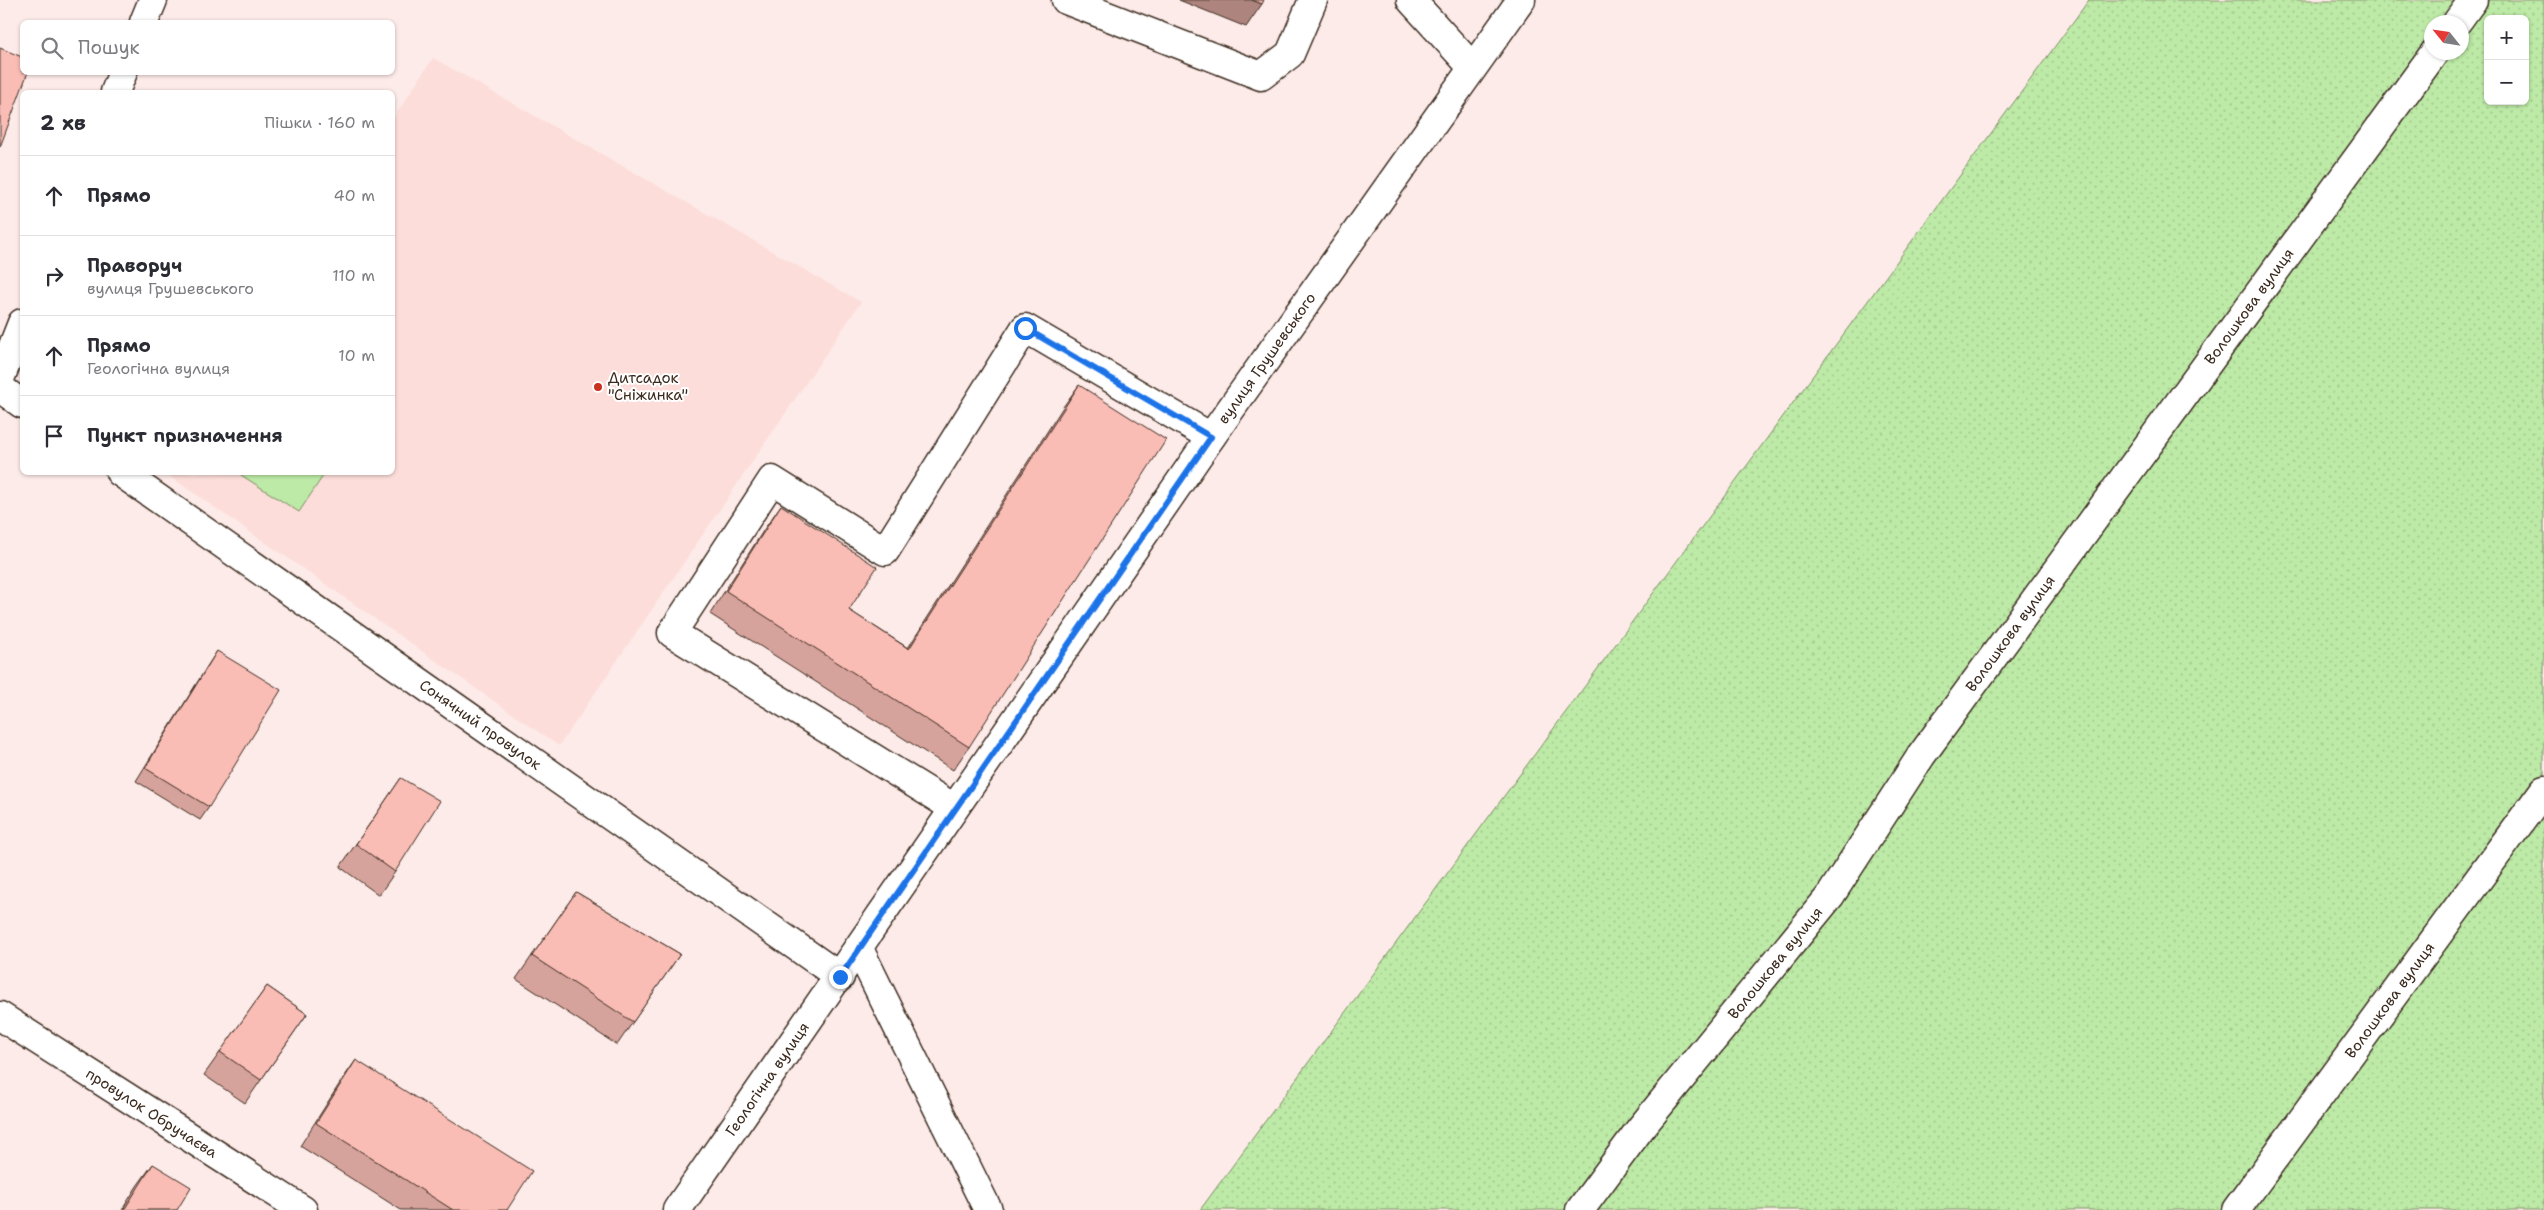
<!DOCTYPE html>
<html lang="uk">
<meta charset="utf-8">
<style>
body{margin:0;font-family:"Shantell Sans",sans-serif;background:#f2f2f3;color:#2b2b33}
.controls{position:absolute;right:15px;top:15px;display:grid;overflow:hidden;border-radius:8px;box-shadow:0 1px 4px #0004}
.controls button{width:45px;height:45px;display:grid;place-items:center;padding:0;border:0;border-bottom:1px solid #e1e1e2;background:#fff;color:#2b2b33;font:25px sans-serif}
.compass{position:absolute;left:2424px;top:15px;width:45px;height:45px;border-radius:50%;background:#fff;box-shadow:0 1px 4px #0004;rotate:300deg}
.stop{position:absolute;width:15px;height:15px;margin:-11px;border:4px solid #1a73e8;border-radius:50%;background:#fff}
.stop.end{background:#1a73e8;border-color:#fff;box-shadow:0 1px 5px #0008}
.list{margin:0;padding:0;list-style:none}
h2{display:flex;justify-content:space-between;align-items:center;height:65px;margin:0;padding:0 20px;font-size:21px}
h2 small{font-size:16px;font-weight:400;color:#7c7c81}
.list li{display:grid;grid-template-columns:32px 1fr auto;gap:15px;align-items:center;box-sizing:border-box;height:80px;padding:0 20px;border-top:1px solid #e1e1e2}
.list b{display:block;font-size:19px;white-space:nowrap}
.list p{margin:0;font-size:16px;white-space:nowrap;color:#7c7c81}
.list em{font-size:16px;font-style:normal;color:#7c7c81}
.icon{flex:none;width:28px;height:28px;fill:none;stroke:currentColor;stroke-width:2;stroke-linecap:round;stroke-linejoin:round}
.map{position:relative;flex:none;width:2544px;height:1210px;overflow:hidden}
.search{position:absolute;background:#fff;box-shadow:0 1px 4px #0004;left:20px;top:20px;width:375px;height:55px;display:flex;align-items:center;gap:12px;box-sizing:border-box;padding:0 18px;border-radius:8px;color:#7c7c81;font-size:19px}
.panel{position:absolute;background:#fff;box-shadow:0 1px 4px #0004;left:20px;top:90px;width:375px;height:385px;border-radius:8px}
.map>svg:first-child{display:block}
.built{fill:#fcddd9}
.park{fill:#bdeaa7;stroke:#7c8a62}
.garden{fill:url(#garden-dots);stroke:#7c8a62;fill-rule:evenodd}
.lines{fill:none;stroke-linecap:round;stroke-linejoin:round}
.minor-casing{stroke:#3b2a1e;stroke-width:31}
.minor{stroke:#fff;stroke-width:28}
.wall{fill:#d6a39c;stroke:#3b2a1e}
.shaded-wall{fill:#ae847f;stroke:#3b2a1e}
.building{fill:#f9bdb5;stroke:#3b2a1e}
.route{stroke:#1a73e8;stroke-width:6}
.poi-dot{fill:#c8321e;stroke:#fff;stroke-width:2}
.labels{text-anchor:middle;dominant-baseline:central;stroke-width:4;stroke-linejoin:round;paint-order:stroke}
.street-label{font-size:15px;fill:#3b2a1e;stroke:#fff}
.poi-label{font-size:15px;fill:#3b2a1e;stroke:#fff;text-anchor:start}
</style>
<div class="map">
<svg width="2544" height="1210" viewBox="0 0 2544 1210">
<defs>
<pattern id="garden-dots" width="8" height="8" patternUnits="userSpaceOnUse" patternTransform="scale(1.25)"><rect width="8" height="8" fill="#bdeaa7"/><path d="M2 2h.1M6 6h.1" fill="none" stroke="#a3c98f" stroke-width="1.8" stroke-linecap="round"/></pattern>
</defs>
<rect width="100%" height="100%" fill="#fdebe9"/>
<filter id="ink" filterUnits="userSpaceOnUse"><feTurbulence type="fractalNoise" baseFrequency=".02" numOctaves="2"/><feDisplacementMap in="SourceGraphic" scale="10" xChannelSelector="R" yChannelSelector="G"/><feConvolveMatrix kernelMatrix="1 2 1 2 8 2 1 2 1" color-interpolation-filters="sRGB"/></filter>
<g filter="url(#ink)">
<!-- built -->
<path class="built" d="M 433,58 L 861,302 L 559,746 L 165,473 L 392,472 L 393,119 Z"/>
<!-- park -->
<path class="park" d="M 243,472 L 325,472 L 325,473 L 299,512 L 241,475 Z"/>
<!-- garden -->
<path class="garden" d="M 2089,0 L 2544,0 L 2544,1210 L 1200,1210 ZM 2488,19 L 2525,19 L 2525,101 L 2488,101 ZM 2432,22 L 2462,22 L 2462,52 L 2432,52 Z"/>
<g class="lines">
<!-- minor casing -->
<g class="minor-casing">
<g id="minor">
<path d="M 1066,0 L 1261,76 L 1290,54 L 1313,0"/>
<path d="M 1411,0 L 1472,67"/>
<path d="M 144,22 L 153,0"/>
<path d="M 2457,22 L 2473,0"/>
<path d="M 115,92 L 123,72"/>
<path d="M 0,379 L 22,323"/>
<path d="M 0,388 L 22,404"/>
<path id="s1" d="M 120,472 L 840,977"/>
<path d="M 954,808 L 672,633 L 772,480 L 885,551 L 1025,328 L 1211,437"/>
<path d="M 859,949 L 988,1210"/>
<path id="s2" d="M 0,1016 L 303,1210"/>
<path id="s3" d="M 677,1210 L 1211,437 L 1521,0"/>
<path id="s4" d="M 1580,1210 L 1640,1129 L 1830,896 L 1921,756 L 2435,52"/>
<path id="s5" d="M 2236,1210 L 2544,790"/>
</g>
</g>
<!-- minor -->
<use href="#minor" class="minor"/>
</g>
<!-- wall -->
<path class="wall" d="M 1079,385 L 969,747 L 953,770 L 710,614 L 765,528 L 781,505 L 849,610 L 908,648 L 1063,407 Z
M 217,651 L 209,807 L 200,820 L 136,781 L 208,665 Z
M 401,778 L 395,872 L 379,895 L 340,867 Z
M 576,892 L 680,954 L 617,1045 L 516,979 Z
M 267,986 L 307,1014 L 245,1103 L 204,1075 Z
M 356,1060 L 507,1210 L 401,1210 L 300,1146 L 340,1083 Z
M 153,1164 L 177,1210 L 122,1210 L 137,1186 Z"/>
<!-- shaded-wall -->
<path class="shaded-wall" d="M 1179,0 L 1252,0 L 1262,4 L 1246,27 Z"/>
<!-- building -->
<path class="building" d="M 1252,0 L 1264,0 L 1262,4 Z
M 0,48 L 22,57 L 22,72 L 28,72 L 0,147 Z
M 1079,385 L 1166,440 L 969,747 L 726,591 L 781,505 L 877,567 L 849,610 L 909,649 Z
M 217,651 L 281,690 L 209,807 L 145,768 Z
M 401,778 L 440,801 L 395,872 L 356,844 Z
M 576,892 L 680,954 L 633,1022 L 532,956 Z
M 267,986 L 307,1014 L 261,1080 L 220,1052 Z
M 356,1060 L 532,1171 L 507,1210 L 453,1210 L 316,1123 Z
M 153,1164 L 191,1187 L 177,1210 L 124,1210 Z"/>
</g>
<g class="lines" filter="url(#ink)">
<!-- route -->
<path class="route" d="M 840,977 L 1211,437 L 1025,328"/>
</g>
<!-- markers -->
<circle class="poi-dot" cx="598" cy="387" r="5"/>
<g class="labels">
<!-- street labels -->
<g class="street-label">
<text stroke="none"><textPath href="#s4" startOffset="1125">Волошкова вулиця</textPath></text>
<text stroke="none"><textPath href="#s3" startOffset="1036">вулиця Грушевського</textPath></text>
<text stroke="none"><textPath href="#s4" startOffset="720">Волошкова вулиця</textPath></text>
<text stroke="none"><textPath href="#s1" startOffset="440">Сонячний провулок</textPath></text>
<text stroke="none"><textPath href="#s4" startOffset="315">Волошкова вулиця</textPath></text>
<text stroke="none"><textPath href="#s5" startOffset="260">Волошкова вулиця</textPath></text>
<text stroke="none"><textPath href="#s3" startOffset="159">Геологічна вулиця</textPath></text>
<text stroke="none"><textPath href="#s2" startOffset="180">провулок Обручаєва</textPath></text>
</g>
<!-- poi labels -->
<g class="poi-label">
<text x="608" y="378">Дитсадок<tspan x="608" dy="17">"Сніжинка"</tspan></text>
</g>
</g>
</svg>
<div class="controls">
<button>+</button>
<button>−</button>
</div>
<svg class="compass" viewBox="-18 -18 36 36"><path d="M0-13l5 13h-10z" fill="#e53935"/><path d="M0 13l5-13h-10z" fill="#7c7c81"/></svg>
<div class="stop" style="left:1025px;top:328px"></div>
<div class="stop end" style="left:840px;top:977px"></div>
<div class="search"><svg class="icon" aria-label="search" viewBox="0 0 24 24"><circle cx="10" cy="10" r="6"/><path d="M15 15l6 6"/></svg>Пошук</div>
<section class="panel">
<h2>2 хв<small>Пішки · 160 m</small></h2>
<ul class="list">
<li><svg class="icon" aria-label="ahead" viewBox="0 0 24 24"><path d="M12 20V5M6 11l6-6 6 6"/></svg><div><b>Прямо</b></div><em>40 m</em></li>
<li><svg class="icon" aria-label="right" viewBox="0 0 24 24"><path d="M7 20v-9h11M14 6l5 5-5 5"/></svg><div><b>Праворуч</b><p>вулиця Грушевського</p></div><em>110 m</em></li>
<li><svg class="icon" aria-label="ahead" viewBox="0 0 24 24"><path d="M12 20V5M6 11l6-6 6 6"/></svg><div><b>Прямо</b><p>Геологічна вулиця</p></div><em>10 m</em></li>
<li><svg class="icon" aria-label="arrive" viewBox="0 0 24 24"><path d="M6 21V4h12l-3 4 3 4H6"/></svg><div><b>Пункт призначення</b></div></li>
</ul>
</section>
</div>
